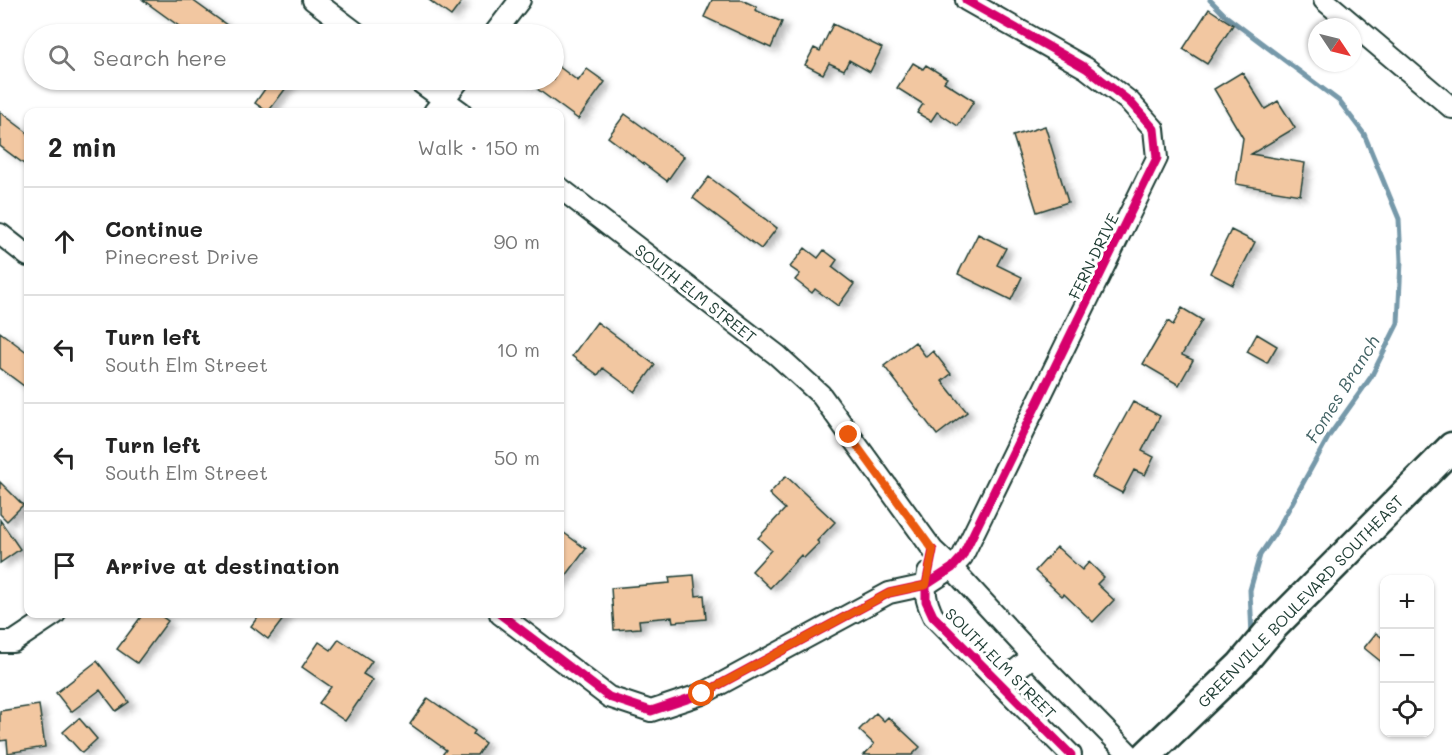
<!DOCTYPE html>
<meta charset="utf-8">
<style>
body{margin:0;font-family:Mali,sans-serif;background:#f6f6f6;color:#222}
.controls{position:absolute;right:18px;bottom:18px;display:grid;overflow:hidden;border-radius:12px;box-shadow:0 2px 4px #0004}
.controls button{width:54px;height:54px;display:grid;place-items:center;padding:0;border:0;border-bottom:2px solid #e0e0e0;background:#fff;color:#222;font:30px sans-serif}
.compass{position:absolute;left:1308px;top:18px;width:54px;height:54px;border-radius:50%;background:#fff;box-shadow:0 2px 4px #0004;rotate:125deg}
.stop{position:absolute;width:18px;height:18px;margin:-14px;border:4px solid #ea580c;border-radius:50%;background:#fff}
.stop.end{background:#ea580c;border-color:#fff;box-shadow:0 2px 6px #0008}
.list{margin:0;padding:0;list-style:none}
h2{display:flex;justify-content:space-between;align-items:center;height:78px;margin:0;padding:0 24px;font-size:26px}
h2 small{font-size:20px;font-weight:400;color:#767676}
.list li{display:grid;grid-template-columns:39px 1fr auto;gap:18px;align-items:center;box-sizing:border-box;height:108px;padding:0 24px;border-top:2px solid #e0e0e0}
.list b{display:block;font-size:22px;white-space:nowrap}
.list p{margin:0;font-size:20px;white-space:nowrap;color:#767676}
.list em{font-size:20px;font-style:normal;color:#767676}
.icon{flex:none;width:33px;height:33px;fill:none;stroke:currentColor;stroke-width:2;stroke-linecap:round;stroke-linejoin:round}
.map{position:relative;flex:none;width:1452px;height:755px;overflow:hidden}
.search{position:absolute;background:#fff;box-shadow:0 2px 4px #0004;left:24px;top:24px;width:540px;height:66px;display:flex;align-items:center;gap:15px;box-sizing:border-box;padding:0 21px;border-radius:33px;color:#767676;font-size:22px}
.panel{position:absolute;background:#fff;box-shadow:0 2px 4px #0004;left:24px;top:108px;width:540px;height:510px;border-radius:12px}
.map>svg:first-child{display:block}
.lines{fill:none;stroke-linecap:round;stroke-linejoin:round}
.stream{stroke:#7699aa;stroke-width:5}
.building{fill:#f2c7a1;stroke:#1f3d34;stroke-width:1.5;filter:url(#shadow)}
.minor-casing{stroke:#1f3d34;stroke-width:24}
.highway-casing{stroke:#1f3d34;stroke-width:33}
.minor{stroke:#fff;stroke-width:20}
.highway{stroke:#fff;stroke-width:28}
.cycleway-casing{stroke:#fff;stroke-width:13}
.cycleway{stroke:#d6006c;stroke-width:9}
.route{stroke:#ea580c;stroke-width:8}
.labels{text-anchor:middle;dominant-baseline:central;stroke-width:6;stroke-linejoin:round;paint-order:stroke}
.street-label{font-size:16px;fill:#1f3d34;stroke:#fff}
.water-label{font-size:18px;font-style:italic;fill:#436365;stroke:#fff}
</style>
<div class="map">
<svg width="1452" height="755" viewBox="0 0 1452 755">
<defs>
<filter id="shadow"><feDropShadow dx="6" dy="4" stdDeviation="3" flood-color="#0004"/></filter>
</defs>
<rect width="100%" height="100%" fill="#fff"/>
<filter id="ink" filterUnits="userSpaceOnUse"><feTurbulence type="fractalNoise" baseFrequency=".0167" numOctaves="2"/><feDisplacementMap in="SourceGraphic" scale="12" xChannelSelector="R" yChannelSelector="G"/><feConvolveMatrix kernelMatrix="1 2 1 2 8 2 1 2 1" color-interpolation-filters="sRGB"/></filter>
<g filter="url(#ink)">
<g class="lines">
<!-- stream -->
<path class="stream" d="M 1210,0 L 1227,17 L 1339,101 L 1364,134 L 1399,219 L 1401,261 L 1398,323 L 1371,377 L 1329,436 L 1277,530 L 1260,555 L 1250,590 L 1252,637"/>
</g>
<!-- building -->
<path class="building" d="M 143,0 L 192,0 L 228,26 L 221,34 L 190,34 Z
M 429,0 L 463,0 L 451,16 Z
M 712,0 L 742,0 L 757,7 L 755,10 L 782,22 L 771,48 L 704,17 Z
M 1209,9 L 1233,25 L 1207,64 L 1183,49 Z
M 833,24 L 882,48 L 870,72 L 849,60 L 844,70 L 829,63 L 823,74 L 805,65 L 814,48 L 820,51 Z
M 554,63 L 578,81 L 587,69 L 605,82 L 578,119 L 525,80 L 554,80 Z
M 913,63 L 923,69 L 926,65 L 947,78 L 944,82 L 974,101 L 958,126 L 937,112 L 931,121 L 917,113 L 923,104 L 897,88 Z
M 1242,72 L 1265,109 L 1278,101 L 1295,128 L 1251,154 L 1305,163 L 1300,195 L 1236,184 L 1243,138 L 1214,89 Z
M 253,80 L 292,80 L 268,112 L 255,103 L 265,89 Z
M 0,112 L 28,133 L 28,167 L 0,146 Z
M 625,114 L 684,157 L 667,181 L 608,137 Z
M 1045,126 L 1068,202 L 1037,212 L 1013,136 Z
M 709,177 L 777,228 L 761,249 L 693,198 Z
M 1231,230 L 1255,242 L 1233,285 L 1210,273 Z
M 978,234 L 1006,248 L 997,265 L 1022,277 L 1011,300 L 958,274 Z
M 805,248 L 818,258 L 824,250 L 837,260 L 832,267 L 854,284 L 838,306 L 815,289 L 812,293 L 795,280 L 800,274 L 790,267 Z
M 1182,308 L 1202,320 L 1182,355 L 1193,360 L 1179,385 L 1143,364 L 1168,321 L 1173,325 Z
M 597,322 L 655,365 L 635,392 L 603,368 L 598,375 L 572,356 Z
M 0,332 L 28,353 L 28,389 L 0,368 Z
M 1257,334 L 1277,346 L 1267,363 L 1247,352 Z
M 915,342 L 926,357 L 933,351 L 951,374 L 942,381 L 967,412 L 937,435 L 884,366 Z
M 1133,402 L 1160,416 L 1142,451 L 1154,457 L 1145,475 L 1134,470 L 1122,493 L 1092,477 Z
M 786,476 L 835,522 L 817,541 L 819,543 L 804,558 L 801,555 L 770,588 L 752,571 L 771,550 L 758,538 L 785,509 L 769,494 Z
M 0,482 L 23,505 L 7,521 L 0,514 Z
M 0,520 L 20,549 L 0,563 Z
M 560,530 L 586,549 L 560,584 Z
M 1057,547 L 1082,570 L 1089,562 L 1104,577 L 1097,584 L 1114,600 L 1093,622 L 1064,594 L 1062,596 L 1035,571 Z
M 694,575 L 696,596 L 704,595 L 706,619 L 673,622 L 672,617 L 639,620 L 640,628 L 614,630 L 611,588 L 670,583 L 669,577 Z
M 143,614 L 158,614 L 168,621 L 137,663 L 117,649 Z
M 260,614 L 287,614 L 268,639 L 251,626 Z
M 1376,633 L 1384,639 L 1384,664 L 1364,648 Z
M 339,639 L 372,661 L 363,674 L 373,680 L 345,721 L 319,703 L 331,687 L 302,667 L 319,642 L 331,650 Z
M 97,661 L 129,702 L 116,711 L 100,690 L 71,712 L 56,693 Z
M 428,698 L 475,731 L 473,734 L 485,743 L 477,755 L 442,755 L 446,750 L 410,724 Z
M 39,705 L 45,747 L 8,753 L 7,740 L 0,741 L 0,711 Z
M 876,713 L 884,721 L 888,717 L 920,747 L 912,755 L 864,755 L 874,744 L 859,730 Z
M 79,718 L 97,739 L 82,753 L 63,732 Z"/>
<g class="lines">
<!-- minor casing -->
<g class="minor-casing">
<path id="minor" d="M 313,0 L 358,34
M 1324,0 L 1452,108
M 494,34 L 520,0
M 417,80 L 461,112
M 434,112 L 459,80
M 560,188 L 777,355 L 821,395 L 933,550 L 952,568 L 1033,656 L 1130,755
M 0,234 L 28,256
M 928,573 C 924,592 925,599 933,616 L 1071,755
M 500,614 L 609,697 L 651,711 L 702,694 L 889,593 L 926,585 L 952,568 L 962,557 L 1157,158 L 1154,129 L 1130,102 L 1086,68 L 966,0
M 0,642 L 13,642 L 55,614
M 1000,683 L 1033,656"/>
</g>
<!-- highway casing -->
<g class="highway-casing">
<path id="highway" d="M 1147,755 L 1241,665 L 1273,627 L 1452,447"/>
</g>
<!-- minor -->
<use href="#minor" class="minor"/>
<!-- highway -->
<use href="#highway" class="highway"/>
<!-- cycleway casing -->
<g class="cycleway-casing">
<path id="cycleway" d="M 933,550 L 926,585 L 926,601 L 933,616 L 1071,755
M 500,614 L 609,697 L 651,711 L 702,694 L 889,593 L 926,585 L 952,568 L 962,557 L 1157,158 L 1154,129 L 1130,102 L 1086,68 L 966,0"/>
</g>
<!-- cycleway -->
<use href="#cycleway" class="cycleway"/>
</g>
</g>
<g class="lines" filter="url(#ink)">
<!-- route -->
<path class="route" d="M 702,694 L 889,593 L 926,585 L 933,550 L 849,435"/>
</g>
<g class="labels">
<!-- street labels -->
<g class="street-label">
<text transform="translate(1093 256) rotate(-64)">FERN DRIVE</text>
<text transform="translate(696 293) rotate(38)">SOUTH ELM STREET</text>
<text transform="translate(1300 601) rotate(-46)">GREENVILLE BOULEVARD SOUTHEAST</text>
<text transform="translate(1001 663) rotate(45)">SOUTH ELM STREET</text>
</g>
<!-- water labels -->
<g class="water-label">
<text transform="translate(1342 389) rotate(-58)">Fomes Branch</text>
</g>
</g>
</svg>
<div class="controls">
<button>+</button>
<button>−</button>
<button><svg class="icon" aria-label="locate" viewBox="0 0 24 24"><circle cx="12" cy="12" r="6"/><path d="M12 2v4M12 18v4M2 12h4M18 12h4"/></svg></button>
</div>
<svg class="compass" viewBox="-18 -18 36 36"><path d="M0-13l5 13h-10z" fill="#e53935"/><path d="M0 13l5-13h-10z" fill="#767676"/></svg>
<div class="stop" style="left:702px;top:694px"></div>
<div class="stop end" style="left:849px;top:435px"></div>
<div class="search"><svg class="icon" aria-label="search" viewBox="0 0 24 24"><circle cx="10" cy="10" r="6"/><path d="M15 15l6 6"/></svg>Search here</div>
<section class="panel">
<h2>2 min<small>Walk · 150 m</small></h2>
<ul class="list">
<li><svg class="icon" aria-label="ahead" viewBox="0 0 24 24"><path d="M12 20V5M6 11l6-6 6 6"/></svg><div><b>Continue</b><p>Pinecrest Drive</p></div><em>90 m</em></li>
<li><svg class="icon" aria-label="left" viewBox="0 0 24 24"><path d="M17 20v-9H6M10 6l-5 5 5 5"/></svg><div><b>Turn left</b><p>South Elm Street</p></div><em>10 m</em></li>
<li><svg class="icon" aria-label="left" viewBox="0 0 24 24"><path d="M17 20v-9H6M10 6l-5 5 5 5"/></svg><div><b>Turn left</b><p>South Elm Street</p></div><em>50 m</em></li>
<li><svg class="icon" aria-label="arrive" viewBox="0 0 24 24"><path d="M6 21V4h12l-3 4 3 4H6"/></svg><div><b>Arrive at destination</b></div></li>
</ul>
</section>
</div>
